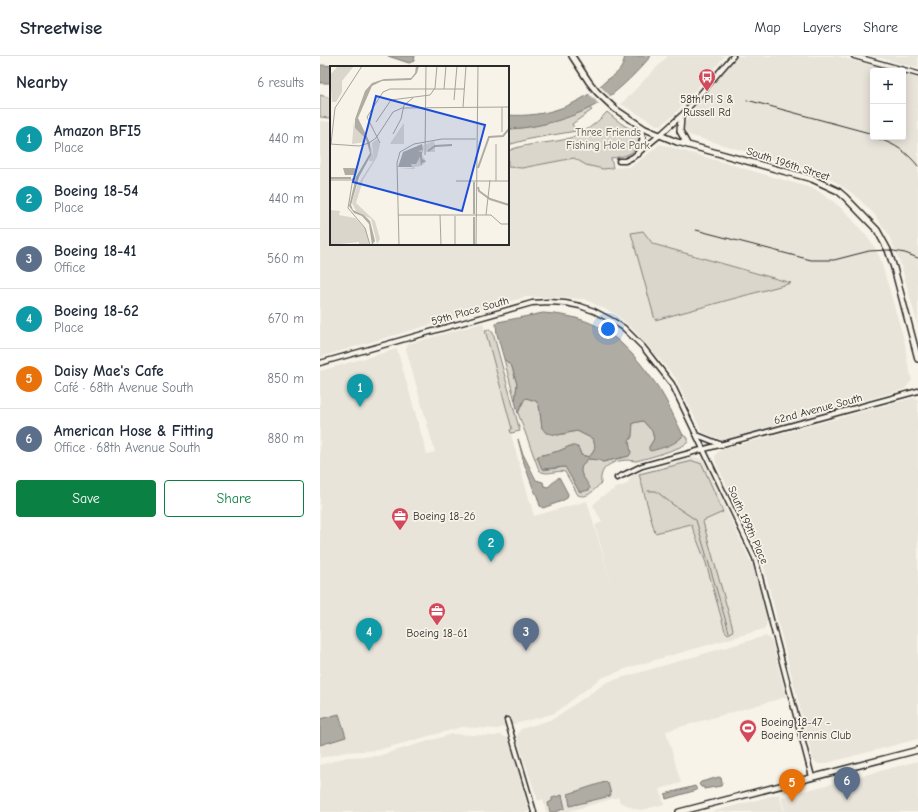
<!DOCTYPE html>
<meta charset="utf-8">
<style>
body{margin:0;font-family:"Comic Neue",sans-serif;background:#f2f2f3;color:#1f2937}
.controls{position:absolute;right:12px;top:12px;display:grid;overflow:hidden;border-radius:4px;box-shadow:0 2px 10px #0003}
.controls button{width:36px;height:36px;display:grid;place-items:center;padding:0;border:0;border-bottom:1px solid #e0e1e3;background:#fff;color:#1f2937;font:20px sans-serif}
.you{position:absolute;left:288px;top:273px;width:14px;height:14px;margin:-10px;border:3px solid #fff;border-radius:50%;background:#1a73e8;box-shadow:0 0 0 6px #1a73e833}
.badge{display:grid;place-items:center;width:26px;height:26px;border-radius:50%;background:#0b8043;color:#fff;font-size:13px;font-weight:700}
.pin{position:absolute;translate:-50% -33px;filter:drop-shadow(0 1px 2px #0008)}
.pin::after{content:'';position:absolute;top:21px;width:14px;height:12px;background:inherit;clip-path:polygon(0 0,100% 0,50% 100%)}
.list{margin:0;padding:0;list-style:none}
h2{display:flex;justify-content:space-between;align-items:center;height:52px;margin:0;padding:0 16px;font-size:17px}
h2 small{font-size:13px;font-weight:400;color:#747a83}
.list li{display:grid;grid-template-columns:26px 1fr auto;gap:12px;align-items:center;box-sizing:border-box;height:60px;padding:0 16px;border-top:1px solid #e0e1e3}
.list b{display:block;font-size:15px;white-space:nowrap}
.list p{margin:0;font-size:13px;white-space:nowrap;color:#747a83}
.list em{font-size:13px;font-style:normal;color:#747a83}
.actions{display:flex;gap:8px;padding:12px 16px}
.actions a{flex:1;padding:9px 0;border:1px solid #0b8043;border-radius:4px;text-align:center;font-size:14px;color:#0b8043}
.actions .main{background:#0b8043;color:#fff}
.map{position:relative;flex:none;width:598px;height:756px;overflow:hidden}
header{display:flex;align-items:center;gap:24px;box-sizing:border-box;height:56px;padding:0 20px;background:#fff;border-bottom:1px solid #e0e1e3}
header strong{font-size:19px}
nav{display:flex;gap:22px;margin-inline-start:auto;font-size:14px}
main{display:flex}
aside{flex:1;background:#fff}
.map>svg:first-child{display:block}
.built{fill:#e8e4da}
.green{fill:#dad6cc;stroke:#82807c}
.water{fill:#afaca4;stroke:#7a7874}
.pier{fill:#f7f3e8}
.lines{fill:none;stroke-linecap:round;stroke-linejoin:round}
.stream{stroke:#7a7874;stroke-width:1}
.minor-casing{stroke:#2b2b2b;stroke-width:7}
.major-casing{stroke:#2b2b2b;stroke-width:8}
.minor{stroke:#f7f3e8;stroke-width:4}
.major{stroke:#f7f3e8;stroke-width:5}
.rail{stroke:#2b2b2b;stroke-width:1}
.labels{text-anchor:middle;dominant-baseline:central;stroke-width:3.5;stroke-linejoin:round;paint-order:stroke}
.poi-label{font-size:11px;fill:#2b2b2b;stroke:#f7f3e8}
.park-label{font-size:11px;fill:#575653;stroke:#f7f3e8}
.street-label{font-size:11px;fill:#2b2b2b;stroke:#f7f3e8}
.inset-river{fill:none;stroke:#afaca4;stroke-width:2}
.inset-road{fill:none;stroke:#a5a39c;stroke-width:1}
.view{fill:#1d4ed8;fill-opacity:0.15;stroke:#1d4ed8;stroke-width:2}
.inset-edge{fill:none;stroke:#2b2b2b;stroke-width:2}
</style>
<header>
<strong>Streetwise</strong>
<nav><a>Map</a><a>Layers</a><a>Share</a></nav>
</header>
<main>
<aside>
<h2>Nearby<small>6 results</small></h2>
<ul class="list">
<li><span class="badge" style="background:#0f9aa8">1</span><div><b>Amazon BFI5</b><p>Place</p></div><em>440 m</em></li>
<li><span class="badge" style="background:#0f9aa8">2</span><div><b>Boeing 18-54</b><p>Place</p></div><em>440 m</em></li>
<li><span class="badge" style="background:#5c6f8a">3</span><div><b>Boeing 18-41</b><p>Office</p></div><em>560 m</em></li>
<li><span class="badge" style="background:#0f9aa8">4</span><div><b>Boeing 18-62</b><p>Place</p></div><em>670 m</em></li>
<li><span class="badge" style="background:#e8710a">5</span><div><b>Daisy Mae's Cafe</b><p>Café · 68th Avenue South</p></div><em>850 m</em></li>
<li><span class="badge" style="background:#5c6f8a">6</span><div><b>American Hose &amp; Fitting</b><p>Office · 68th Avenue South</p></div><em>880 m</em></li>
</ul>
<div class="actions"><a class="main">Save</a><a>Share</a></div>
</aside>
<div class="map">
<svg width="598" height="756" viewBox="0 0 598 756">
<rect width="100%" height="100%" fill="#f7f3e8"/>
<filter id="ink" filterUnits="userSpaceOnUse"><feTurbulence type="fractalNoise" baseFrequency=".025" numOctaves="2"/><feDisplacementMap in="SourceGraphic" scale="8" xChannelSelector="R" yChannelSelector="G"/><feConvolveMatrix kernelMatrix="1 2 1 2 8 2 1 2 1" color-interpolation-filters="sRGB"/></filter>
<g filter="url(#ink)">
<!-- built -->
<path class="built" d="M 348,0 L 405,0 L 354,59 L 341,69 L 337,69 L 301,48 Z
M 416,0 L 517,0 L 572,15 L 553,15 L 553,81 L 583,81 L 583,18 L 598,22 L 598,270 L 580,206 L 574,191 L 567,176 L 553,157 L 535,139 L 511,123 L 500,117 L 369,79 L 365,75 L 365,67 L 379,45 Z
M 553,0 L 598,0 L 598,12 Z
M 0,65 L 11,66 L 11,188 L 188,188 L 188,111 L 202,112 L 254,102 L 266,109 L 283,112 L 309,111 L 319,105 L 340,88 L 495,133 L 514,146 L 528,158 L 552,187 L 560,202 L 585,287 L 587,304 L 592,324 L 585,333 L 402,384 L 382,376 L 355,321 L 314,274 L 295,258 L 264,243 L 228,241 L 205,241 L 0,301 Z
M 163,267 L 192,374 L 190,375 L 214,460 L 267,445 L 292,531 L 275,469 L 282,466 L 273,449 L 281,441 L 296,432 L 307,428 L 312,419 L 373,401 L 379,402 L 384,405 L 433,511 L 447,564 L 446,570 L 444,573 L 314,610 L 281,622 L 235,657 L 177,673 L 142,671 L 58,694 L 26,696 L 0,702 L 0,315 L 77,293 L 107,398 L 115,396 L 86,293 L 88,288 Z
M 593,342 L 598,344 L 598,683 L 503,708 L 499,708 L 495,706 L 493,703 L 441,500 L 396,407 L 395,401 L 396,398 L 400,394 Z
M 445,580 L 449,582 L 452,586 L 466,641 L 346,675 L 361,727 L 340,733 L 344,748 L 322,754 L 315,753 L 300,746 L 298,741 L 247,756 L 226,756 L 223,743 L 218,745 L 204,704 L 197,681 L 198,677 L 201,673 L 233,663 L 287,626 Z
M 132,678 L 174,680 L 181,679 L 188,682 L 196,707 L 209,756 L 0,756 L 0,709 L 27,701 L 58,700 Z
M 598,705 L 598,756 L 465,756 L 461,741 Z
M 459,738 L 464,756 L 391,756 Z"/>
<!-- green -->
<path class="green" d="M 0,39 L 11,42 L 11,62 L 0,61 Z
M 269,52 L 272,54 L 252,68 L 256,75 L 209,83 L 188,89 L 188,73 C 216,72 243,63 269,52 Z
M 287,56 C 293,61 299,66 305,70 C 309,72 313,74 316,76 C 319,79 319,82 319,85 C 317,98 303,101 291,102 L 293,112 L 283,113 L 266,109 L 254,102 L 202,112 L 188,111 L 188,95 C 203,88 220,88 237,85 C 258,82 273,71 287,56 Z
M 323,175 L 333,188 L 471,227 L 335,264 L 311,177 Z
M 170,273 L 173,277 L 200,375 L 191,377 L 190,374 L 192,373 L 165,274 Z
M 184,303 L 192,311 L 197,328 L 195,345 Z
M 206,342 L 216,345 L 219,349 L 222,372 L 238,379 L 257,375 L 273,383 C 276,392 275,394 270,401 L 261,399 L 258,391 L 250,390 L 239,395 L 219,400 L 217,401 L 224,414 L 245,411 L 265,424 C 259,415 259,411 268,403 L 279,404 L 283,406 L 309,400 L 309,384 L 313,367 L 323,365 L 332,375 L 334,383 L 329,391 L 361,382 L 363,379 L 368,382 L 368,386 C 364,392 325,403 316,405 C 313,405 310,404 307,404 C 292,405 279,411 281,427 C 274,434 268,443 258,439 L 245,416 C 237,413 226,421 219,414 L 198,357 L 204,344 Z
M 373,405 L 382,408 L 403,456 L 383,465 L 383,466 L 413,573 L 412,576 L 408,578 L 405,575 L 386,507 L 371,468 L 335,477 L 319,418 Z"/>
<!-- water -->
<path class="water" d="M 68,0 L 95,0 L 94,5 L 89,7 Z
M 305,0 L 331,0 C 317,16 302,32 284,44 C 258,61 219,72 188,73 L 188,59 C 225,62 260,49 287,24 C 292,21 298,17 301,12 C 303,9 304,4 305,0 Z
M 0,9 L 36,11 L 11,11 L 11,27 L 0,27 Z
M 223,257 C 268,260 291,273 320,307 C 327,316 334,325 340,334 C 348,347 354,361 361,375 L 363,379 C 357,389 341,392 331,395 L 329,394 L 329,391 L 334,383 L 332,375 L 323,365 L 313,367 L 312,381 L 309,385 L 311,397 L 309,400 L 283,406 L 279,404 L 268,403 C 254,416 264,419 270,432 L 269,434 L 261,436 L 259,435 L 245,411 L 222,413 L 217,401 L 218,400 L 239,395 L 250,390 L 255,390 L 259,393 L 261,399 L 269,401 C 275,394 276,391 273,383 L 257,375 L 238,379 L 226,377 L 222,372 L 219,349 L 216,345 L 206,342 L 204,344 L 198,357 L 195,345 L 197,328 L 192,311 L 184,303 L 177,278 L 176,268 L 178,266 Z
M 198,383 L 202,396 L 216,424 L 223,426 L 224,430 L 228,431 L 239,421 L 248,438 L 247,442 L 242,445 L 223,452 L 220,450 L 217,440 L 213,432 L 204,407 Z
M 19,658 L 26,681 L 0,689 L 0,663 Z
M 399,721 L 401,722 L 402,727 L 401,730 L 384,733 L 384,731 L 381,731 L 379,728 L 381,726 Z
M 285,726 L 288,727 L 291,738 L 290,740 L 250,750 L 248,738 Z
M 375,730 L 377,734 L 346,743 L 345,738 Z
M 242,739 L 245,752 L 236,756 L 230,756 L 228,747 L 232,745 L 232,742 Z"/>
<!-- pier -->
<path class="pier" d="M 279,29 L 291,41 L 280,49 L 268,37 Z"/>
<g class="lines">
<!-- stream -->
<path class="stream" d="M 328,435 L 336,435 L 352,448 L 376,464 L 409,576"/>
<!-- minor casing -->
<g class="minor-casing">
<path id="minor" d="M 534,0 L 598,18
M 299,105 L 305,105 L 313,101 L 340,79 L 363,58 L 413,0
M 0,307 L 212,247 L 228,246 L 245,247 L 260,250 L 274,255 L 293,265 L 304,272 L 323,291 L 352,328 L 435,502 L 492,721
M 377,379 L 402,389
M 297,422 L 322,410 L 598,335
M 187,664 L 214,756"/>
</g>
<!-- major casing -->
<g class="major-casing">
<path id="major" d="M 252,0 L 269,26 L 277,36 L 295,53 L 325,73 L 357,86 L 492,123 L 518,135 L 525,141 L 557,174 L 568,194 L 574,212 L 598,303
M 361,61 L 360,75 L 367,88
M 318,98 L 323,83 L 320,71
M 359,756 L 598,694"/>
</g>
<!-- minor -->
<use href="#minor" class="minor"/>
<!-- major -->
<use href="#major" class="major"/>
<!-- rail -->
<path class="rail" d="M 427,44 L 553,78
M 559,83 C 575,88 588,97 598,110
M 376,174 L 491,204 L 514,204 L 549,195 L 568,194 L 585,197 L 598,202"/>
</g>
</g>
<!-- icons -->
<defs>
<g id="bus-pin" transform="scale(0.9)"><path d="M0 17L-7.5 6A9.5 9.5 0 1 1 7.5 6Z" fill="#d1495b" stroke="#f7f3e8"/><path d="M-5-6H5V4H4V6H2V4H-2V6H-4V4H-5ZM-3.5-4V0h7V-4ZM-3.5 1.2v1.5H-2V1.2ZM2 1.2v1.5H3.5V1.2Z" fill="#fff"/></g>
<g id="office-pin" transform="scale(0.9)"><path d="M0 17L-7.5 6A9.5 9.5 0 1 1 7.5 6Z" fill="#d1495b" stroke="#f7f3e8"/><path d="M-6-3h4V-5.5h4V-3h4V5H-6ZM-1-4.5V-3h2v-1.5ZM-6 0V1H6V0Z" fill="#fff"/></g>
<g id="stadium-pin" transform="scale(0.9)"><path d="M0 17L-7.5 6A9.5 9.5 0 1 1 7.5 6Z" fill="#d1495b" stroke="#f7f3e8"/><path d="M0-5a6.5 5 0 1 0 0 10a6.5 5 0 1 0 0-10ZM-3.5-1.8h7v3.6h-7Z" fill="#fff"/></g>
</defs>
<g fill-rule="evenodd">
<use href="#bus-pin" x="387" y="21"/>
<use href="#office-pin" x="80" y="460"/>
<use href="#office-pin" x="117" y="555"/>
<use href="#stadium-pin" x="428" y="672"/>
</g>
<g class="labels">
<!-- poi labels -->
<g class="poi-label">
<text x="387" y="43">58th Pl S &amp;<tspan x="387" dy="13">Russell Rd</tspan></text>
<text x="93" y="460" text-anchor="start">Boeing 18-26</text>
<text x="117" y="577">Boeing 18-61</text>
<text x="441" y="666" text-anchor="start">Boeing 18-47 -<tspan x="441" dy="13">Boeing Tennis Club</tspan></text>
</g>
<!-- park labels -->
<g class="park-label">
<text x="288" y="76">Three Friends<tspan x="288" dy="13">Fishing Hole Park</tspan></text>
</g>
<!-- street labels -->
<g class="street-label">
<text transform="translate(468 108) rotate(18)">South 196th Street</text>
<text transform="translate(150 255) rotate(-16)">59th Place South</text>
<text transform="translate(498 353) rotate(-15)">62nd Avenue South</text>
<text transform="translate(428 469) rotate(66)">South 199th Place</text>
</g>
</g>
<!-- overview -->
<g transform="translate(10 10)">
<rect width="179" height="179" fill="#f7f3e8"/>
<path d="M 8,0 L 24,0 L 12,15 L 12,26 L 6,36 L 2,36 L 0,9 ZM 24,54 L 25,62 L 35,72 L 35,76 L 22,78 ZM 74,57 L 74,78 L 60,78 L 61,76 ZM 47,73 L 50,78 L 47,91 L 33,114 L 26,137 L 45,155 L 50,173 L 47,178 L 41,153 L 26,145 L 22,137 L 27,120 L 43,95 L 39,95 L 41,79 L 44,94 L 42,77 ZM 104,75 L 105,79 L 122,79 L 105,81 L 105,86 L 96,86 L 96,78 ZM 92,78 L 94,80 L 93,90 L 96,96 L 91,100 L 84,101 L 85,103 L 69,103 L 82,102 L 81,98 L 85,98 L 88,92 L 92,92 L 93,87 L 88,85 L 93,81 ZM 0,144 L 10,145 L 9,149 L 25,152 L 36,163 L 39,179 L 29,179 L 29,176 L 0,179 Z" fill="#dad6cc"/>
<path d="M 86,0 L 89,0 L 87,7 L 81,14 L 52,15 L 42,20 L 28,52 L 40,77 L 41,89 L 29,111 L 21,139 L 23,144 L 34,149 L 40,155 L 45,175 L 42,179 L 39,158 L 32,150 L 24,147 L 19,140 L 26,111 L 40,87 L 36,73 L 25,62 L 25,53 L 35,25 L 42,17 L 54,13 L 81,12 L 85,7 ZM 92,78 L 93,84 L 88,85 L 92,86 L 92,93 L 96,95 L 92,97 L 91,100 L 90,91 L 86,98 L 81,98 L 82,101 L 68,101 L 73,86 ZM 13,102 L 24,102 L 27,103 L 24,109 L 15,109 Z" fill="#afaca4"/>
<path class="inset-river" d="M 98,85 L 105,80 L 122,79M 148,102 L 159,71 L 173,70 L 179,63M 0,112 L 21,112M 144,116 L 144,148M 148,121 L 149,125 L 160,133 L 179,139M 144,179 L 144,151"/>
<path class="inset-road" d="M 114,23 L 116,0M 124,34 L 127,0M 133,41 L 136,0M 46,56 L 61,34 L 100,29 L 105,22 L 107,0M 172,66 L 172,41M 63,68 L 71,53 L 74,39 L 83,32M 50,77 L 37,51 L 53,26 L 60,23 L 134,23M 0,78 L 29,80 L 39,77 L 46,72 L 63,46 L 72,42 L 179,41M 1,78 L 5,42 L 32,0M 95,89 L 96,0M 23,112 L 18,142 L 35,162 L 40,179M 0,114 L 23,114M 126,115 L 179,115M 166,115 L 166,78M 68,149 L 161,149 L 171,158 L 179,158M 110,149 L 111,179M 156,149 L 160,114M 125,150 L 125,179M 69,179 L 67,97 L 70,86 L 84,78 L 112,73 L 146,73M 146,179 L 148,0"/>
<path class="view" d="M 46,30 L 155,59 L 132,145 L 23,116 Z"/>
<rect width="179" height="179" class="inset-edge"/>
</g>
</svg>
<div class="controls">
<button>+</button>
<button>−</button>
</div>
<div class="you"></div>
<div class="pin badge" style="left:40px;top:351px;background:#0f9aa8">1</div>
<div class="pin badge" style="left:171px;top:506px;background:#0f9aa8">2</div>
<div class="pin badge" style="left:206px;top:595px;background:#5c6f8a">3</div>
<div class="pin badge" style="left:49px;top:595px;background:#0f9aa8">4</div>
<div class="pin badge" style="left:472px;top:746px;background:#e8710a">5</div>
<div class="pin badge" style="left:527px;top:744px;background:#5c6f8a">6</div>
</div>
</main>
